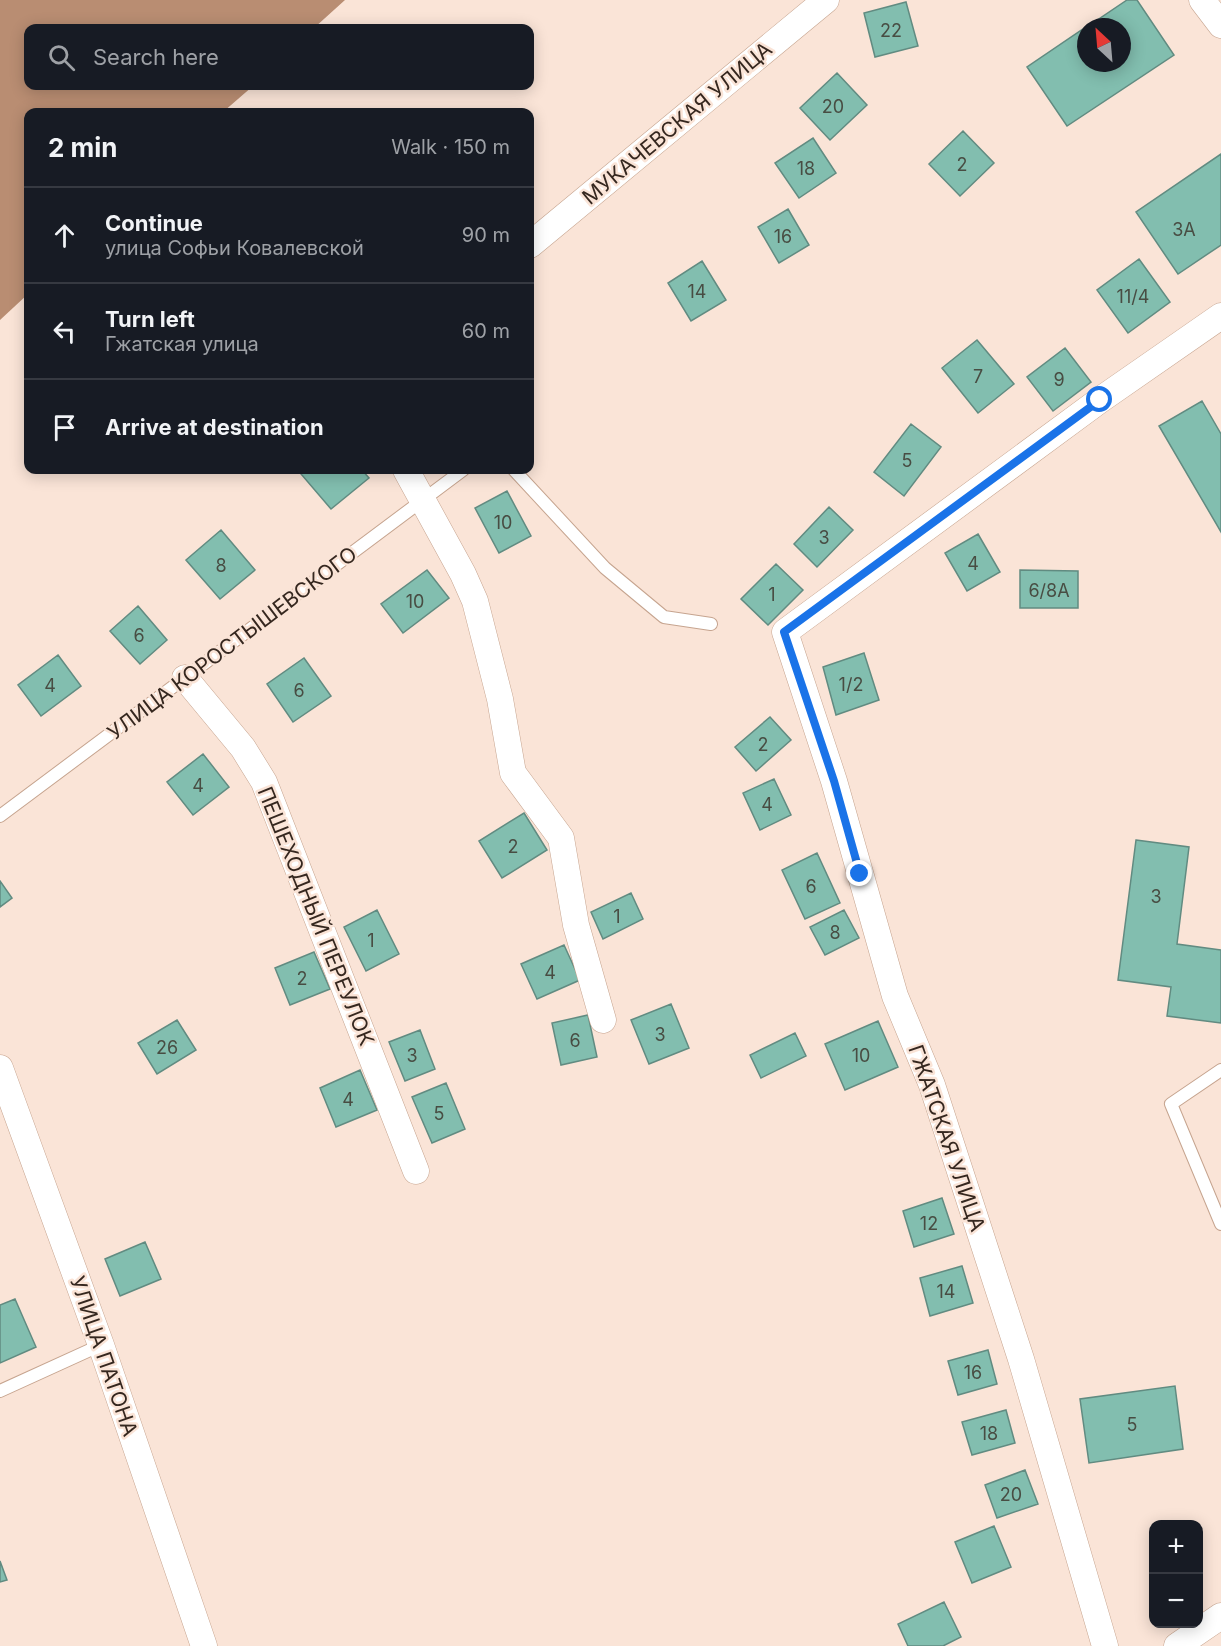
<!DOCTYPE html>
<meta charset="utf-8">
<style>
body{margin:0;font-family:Inter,sans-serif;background:#242831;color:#f1f3f6}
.controls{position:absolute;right:18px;bottom:18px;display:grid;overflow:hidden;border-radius:12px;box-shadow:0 3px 15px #0003}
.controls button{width:54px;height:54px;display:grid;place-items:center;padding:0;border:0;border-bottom:2px solid #363941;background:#171b24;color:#f1f3f6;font:30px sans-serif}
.compass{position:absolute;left:1077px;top:18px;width:54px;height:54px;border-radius:50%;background:#171b24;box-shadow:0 3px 15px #0003;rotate:334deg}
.stop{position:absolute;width:18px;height:18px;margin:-14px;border:4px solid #1a73e8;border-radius:50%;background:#fff}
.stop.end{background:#1a73e8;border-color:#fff;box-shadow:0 2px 6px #0008}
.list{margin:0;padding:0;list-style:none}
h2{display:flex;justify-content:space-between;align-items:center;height:78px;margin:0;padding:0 24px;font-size:26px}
h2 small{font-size:20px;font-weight:400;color:#9ea1a6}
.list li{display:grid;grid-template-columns:39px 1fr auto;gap:18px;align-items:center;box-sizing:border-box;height:96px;padding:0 24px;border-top:2px solid #363941}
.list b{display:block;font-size:22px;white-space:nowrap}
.list p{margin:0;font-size:20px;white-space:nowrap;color:#9ea1a6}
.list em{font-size:20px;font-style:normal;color:#9ea1a6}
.icon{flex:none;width:33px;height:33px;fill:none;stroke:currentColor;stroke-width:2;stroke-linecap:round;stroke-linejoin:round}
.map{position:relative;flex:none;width:1221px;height:1646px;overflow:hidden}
.search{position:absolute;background:#171b24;box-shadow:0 3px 15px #0003;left:24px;top:24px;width:510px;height:66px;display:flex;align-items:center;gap:15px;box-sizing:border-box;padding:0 21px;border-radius:12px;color:#9ea1a6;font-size:22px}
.panel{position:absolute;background:#171b24;box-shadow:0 3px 15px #0003;left:24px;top:108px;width:510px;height:366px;border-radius:12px}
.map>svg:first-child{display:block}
.water{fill:#b98d72}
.building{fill:#82beaf;stroke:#618b81;stroke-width:1.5}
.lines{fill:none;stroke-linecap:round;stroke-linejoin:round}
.service-casing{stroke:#c6a48f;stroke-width:14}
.minor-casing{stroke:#c6a48f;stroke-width:27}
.service{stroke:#fff;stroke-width:12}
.minor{stroke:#fff;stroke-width:26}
.route{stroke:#1a73e8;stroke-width:8}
.labels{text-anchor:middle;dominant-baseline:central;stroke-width:5;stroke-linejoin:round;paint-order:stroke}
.number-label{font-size:18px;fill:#484d43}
.street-label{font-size:21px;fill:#35271f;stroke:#fae4d7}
</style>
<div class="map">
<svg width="1221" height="1646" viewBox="0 0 1221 1646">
<rect width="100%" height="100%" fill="#fae4d7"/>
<!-- water -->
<path class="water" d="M 0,0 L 345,0 L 314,28 L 28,28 L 28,86 L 253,86 L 223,112 L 28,112 L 28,294 L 0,320 Z"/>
<!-- building -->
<path class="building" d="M 1127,0 L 1137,0 L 1174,55 L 1067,126 L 1027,67 L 1086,27 L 1086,63 L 1122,63 L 1122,27 L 1087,27 Z
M 906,2 L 918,46 L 875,57 L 864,13 Z
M 837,73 L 867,105 L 830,140 L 800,108 Z
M 963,131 L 994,163 L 960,196 L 929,164 Z
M 813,138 L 836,173 L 799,198 L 775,163 Z
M 1221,154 L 1221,245 L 1178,274 L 1136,212 Z
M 788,209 L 809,245 L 779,263 L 758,227 Z
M 1139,259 L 1170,302 L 1128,333 L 1097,290 Z
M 702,261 L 726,300 L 691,321 L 668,283 Z
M 977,340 L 1014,384 L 978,413 L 942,368 Z
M 1065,348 L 1091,382 L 1053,411 L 1027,377 Z
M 1202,401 L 1221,434 L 1221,532 L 1159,426 Z
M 911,424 L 941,447 L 904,496 L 874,472 Z
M 307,470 L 362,470 L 369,478 L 331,509 L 301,474 Z
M 507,491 L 531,536 L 499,553 L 475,508 Z
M 829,507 L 853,530 L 817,567 L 794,544 Z
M 221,530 L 255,570 L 220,599 L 186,560 Z
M 978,534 L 1000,572 L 967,591 L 945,553 Z
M 776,564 L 803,590 L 768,625 L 741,599 Z
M 427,570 L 449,598 L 403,633 L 381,604 Z
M 1020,570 L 1078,571 L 1078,608 L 1020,608 Z
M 138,606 L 167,640 L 140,664 L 110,631 Z
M 864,653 L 879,700 L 836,715 L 823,667 Z
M 58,655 L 81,686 L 41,716 L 18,685 Z
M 304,658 L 331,696 L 293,722 L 267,684 Z
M 770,717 L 791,740 L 756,771 L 735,747 Z
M 203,754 L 229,787 L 193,815 L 167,782 Z
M 774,779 L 791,815 L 760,830 L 743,793 Z
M 524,813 L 547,850 L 502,878 L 479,841 Z
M 1136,840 L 1189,847 L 1177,944 L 1221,950 L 1221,1023 L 1167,1016 L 1171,987 L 1118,980 Z
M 817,853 L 840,903 L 805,919 L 782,870 Z
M 0,881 L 12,898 L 0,907 Z
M 631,893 L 643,919 L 603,939 L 591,912 Z
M 377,910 L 399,954 L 366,971 L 344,927 Z
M 844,910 L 859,938 L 825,955 L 810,927 Z
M 564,945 L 580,980 L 537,999 L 521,964 Z
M 314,952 L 330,989 L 290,1005 L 275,968 Z
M 671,1004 L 689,1048 L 649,1064 L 631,1020 Z
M 588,1015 L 597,1057 L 561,1065 L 552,1023 Z
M 177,1020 L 196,1050 L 157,1074 L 138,1043 Z
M 878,1021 L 898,1067 L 845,1090 L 825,1044 Z
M 420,1030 L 435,1069 L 405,1081 L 389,1042 Z
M 795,1033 L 806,1056 L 761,1078 L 750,1055 Z
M 360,1070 L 377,1110 L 336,1127 L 320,1088 Z
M 446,1083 L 465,1129 L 432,1143 L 412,1097 Z
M 942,1198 L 954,1234 L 914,1247 L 903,1211 Z
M 145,1242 L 161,1279 L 120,1296 L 105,1259 Z
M 962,1266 L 973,1303 L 930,1316 L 920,1278 Z
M 15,1299 L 36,1347 L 0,1363 L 0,1305 Z
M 988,1350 L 997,1384 L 958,1395 L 948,1361 Z
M 1175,1386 L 1183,1449 L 1089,1463 L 1080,1399 Z
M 1006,1410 L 1015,1443 L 972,1455 L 962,1422 Z
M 1025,1470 L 1038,1504 L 997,1518 L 985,1485 Z
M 994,1526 L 1011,1567 L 972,1583 L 955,1542 Z
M 0,1561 L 7,1580 L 0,1582 Z
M 944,1602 L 961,1637 L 943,1646 L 908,1646 L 898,1624 Z"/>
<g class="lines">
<!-- service casing -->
<g class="service-casing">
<path id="service" d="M 514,470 L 605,568 L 664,617 L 711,624
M 0,816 L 463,470
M 1221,1070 L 1171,1104 L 1221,1224
M 0,1391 L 101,1345"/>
</g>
<!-- minor casing -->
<g class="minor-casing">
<path id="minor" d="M 1202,0 L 1221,25
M 530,245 L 826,0
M 406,470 L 463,574 L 475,601 L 500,699 L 513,773 L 561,838 L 576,925 L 603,1020
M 185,678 L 243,748 L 264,782 L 416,1171
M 0,1068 L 101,1345 L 204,1646
M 1105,1646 L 1021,1359 L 932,1085 L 895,996 L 834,781 L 785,632 L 1100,400 L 1221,316
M 1177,1646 L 1221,1616"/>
</g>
<!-- service -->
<use href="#service" class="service"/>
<!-- minor -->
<use href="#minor" class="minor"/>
</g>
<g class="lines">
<!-- route -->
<path class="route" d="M 860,874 L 834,781 L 784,632 L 1100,400"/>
</g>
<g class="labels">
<!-- number labels -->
<g class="number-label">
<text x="891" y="30">22</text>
<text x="833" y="106">20</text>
<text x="962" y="164">2</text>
<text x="806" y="168">18</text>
<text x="1184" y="229">3А</text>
<text x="783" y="236">16</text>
<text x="697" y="291">14</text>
<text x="1133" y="296">11/4</text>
<text x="978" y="376">7</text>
<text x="1059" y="379">9</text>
<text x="907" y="460">5</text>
<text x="503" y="522">10</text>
<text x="824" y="537">3</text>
<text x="973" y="563">4</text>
<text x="221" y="565">8</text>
<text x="1049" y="590">6/8А</text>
<text x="772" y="594">1</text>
<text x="415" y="601">10</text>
<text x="139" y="635">6</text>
<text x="851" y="684">1/2</text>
<text x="50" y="685">4</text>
<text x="299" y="690">6</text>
<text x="763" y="744">2</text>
<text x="198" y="785">4</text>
<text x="767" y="804">4</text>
<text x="513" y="846">2</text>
<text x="811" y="886">6</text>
<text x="1156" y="896">3</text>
<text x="617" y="916">1</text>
<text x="835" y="932">8</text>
<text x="371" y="940">1</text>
<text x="550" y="972">4</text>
<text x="302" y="978">2</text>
<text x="660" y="1034">3</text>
<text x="575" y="1040">6</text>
<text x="167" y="1047">26</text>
<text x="412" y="1055">3</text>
<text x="861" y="1055">10</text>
<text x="348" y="1099">4</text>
<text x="439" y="1113">5</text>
<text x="929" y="1223">12</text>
<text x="946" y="1291">14</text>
<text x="973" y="1372">16</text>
<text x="1132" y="1424">5</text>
<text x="989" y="1433">18</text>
<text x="1011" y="1494">20</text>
</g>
<!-- street labels -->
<g class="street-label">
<text transform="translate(677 123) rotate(-40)">МУКАЧЕВСКАЯ УЛИЦА</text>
<text transform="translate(232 643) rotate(-37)">УЛИЦА КОРОСТЫШЕВСКОГО</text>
<text transform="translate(316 916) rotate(68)">ПЕШЕХОДНЫЙ ПЕРЕУЛОК</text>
<text transform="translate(947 1138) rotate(71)">ГЖАТСКАЯ УЛИЦА</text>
<text transform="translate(104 1356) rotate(71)">УЛИЦА ПАТОНА</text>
</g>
</g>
</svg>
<div class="controls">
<button>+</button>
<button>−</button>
</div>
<svg class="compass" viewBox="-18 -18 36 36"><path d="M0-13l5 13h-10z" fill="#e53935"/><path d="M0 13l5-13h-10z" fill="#9ea1a6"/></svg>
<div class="stop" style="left:1100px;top:400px"></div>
<div class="stop end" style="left:860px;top:874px"></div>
<div class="search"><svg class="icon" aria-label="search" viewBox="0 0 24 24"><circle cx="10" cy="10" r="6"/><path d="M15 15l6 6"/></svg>Search here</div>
<section class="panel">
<h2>2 min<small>Walk · 150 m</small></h2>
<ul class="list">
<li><svg class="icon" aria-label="ahead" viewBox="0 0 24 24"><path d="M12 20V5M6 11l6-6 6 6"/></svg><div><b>Continue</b><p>улица Софьи Ковалевской</p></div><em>90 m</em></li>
<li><svg class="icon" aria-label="left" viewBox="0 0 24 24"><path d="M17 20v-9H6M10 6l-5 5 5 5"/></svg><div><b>Turn left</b><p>Гжатская улица</p></div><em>60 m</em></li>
<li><svg class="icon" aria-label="arrive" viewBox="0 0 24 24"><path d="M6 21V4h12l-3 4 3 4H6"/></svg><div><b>Arrive at destination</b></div></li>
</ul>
</section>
</div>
